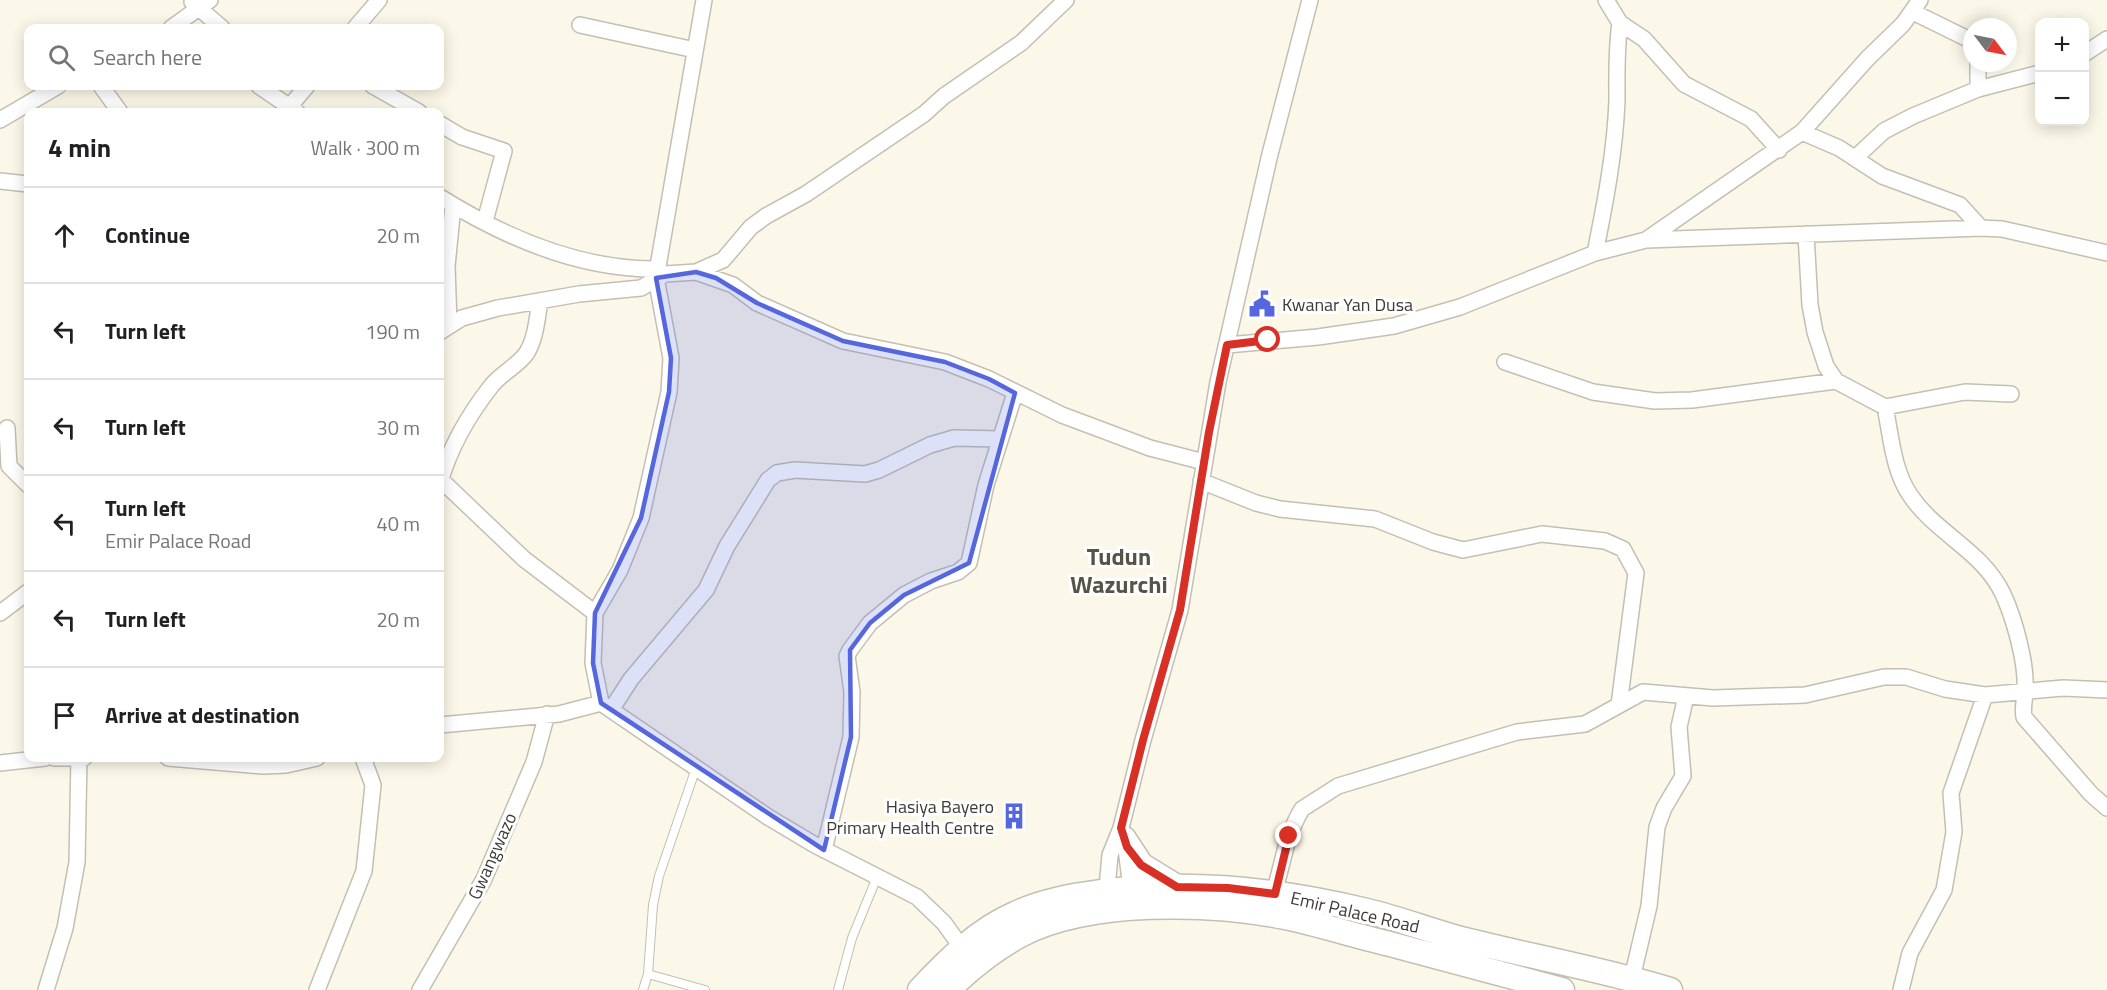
<!DOCTYPE html>
<meta charset="utf-8">
<style>
body{margin:0;font-family:"Titillium Web",sans-serif;background:#f6f6f6;color:#202124}
.controls{position:absolute;right:18px;top:18px;display:grid;overflow:hidden;border-radius:12px;box-shadow:0 3px 15px #0003}
.controls button{width:54px;height:54px;display:grid;place-items:center;padding:0;border:0;border-bottom:2px solid #e0e0e0;background:#fff;color:#202124;font:30px sans-serif}
.compass{position:absolute;left:1963px;top:18px;width:54px;height:54px;border-radius:50%;background:#fff;box-shadow:0 3px 15px #0003;rotate:122deg}
.stop{position:absolute;width:18px;height:18px;margin:-14px;border:4px solid #d93025;border-radius:50%;background:#fff}
.stop.end{background:#d93025;border-color:#fff;box-shadow:0 2px 6px #0008}
.list{margin:0;padding:0;list-style:none}
h2{display:flex;justify-content:space-between;align-items:center;height:78px;margin:0;padding:0 24px;font-size:26px}
h2 small{font-size:20px;font-weight:400;color:#757577}
.list li{display:grid;grid-template-columns:39px 1fr auto;gap:18px;align-items:center;box-sizing:border-box;height:96px;padding:0 24px;border-top:2px solid #e0e0e0}
.list b{display:block;font-size:22px;white-space:nowrap}
.list p{margin:0;font-size:20px;white-space:nowrap;color:#757577}
.list em{font-size:20px;font-style:normal;color:#757577}
.icon{flex:none;width:33px;height:33px;fill:none;stroke:currentColor;stroke-width:2;stroke-linecap:round;stroke-linejoin:round}
.map{position:relative;flex:none;width:2107px;height:990px;overflow:hidden}
.search{position:absolute;background:#fff;box-shadow:0 3px 15px #0003;left:24px;top:24px;width:420px;height:66px;display:flex;align-items:center;gap:15px;box-sizing:border-box;padding:0 21px;border-radius:12px;color:#757577;font-size:22px}
.panel{position:absolute;background:#fff;box-shadow:0 3px 15px #0003;left:24px;top:108px;width:420px;height:654px;border-radius:12px}
.map>svg:first-child{display:block}
.lines{fill:none;stroke-linecap:round;stroke-linejoin:round}
.lane-casing{stroke:#c4bfb2;stroke-width:10}
.street-casing{stroke:#c4bfb2;stroke-width:18}
.primary-casing{stroke:#c4bfb2;stroke-width:27}
.lane{stroke:#fff;stroke-width:8}
.street{stroke:#fff;stroke-width:15}
.primary{stroke:#fff;stroke-width:24}
.route{stroke:#d93025;stroke-width:8}
.marked{fill:#5667dd;fill-opacity:0.2;stroke:#5667dd;stroke-width:4.5;stroke-linejoin:round}
.labels{text-anchor:middle;dominant-baseline:central;stroke-width:6;stroke-linejoin:round;paint-order:stroke}
.poi-label{font-size:18px;fill:#3d3b36;stroke:#fff;text-anchor:start}
.street-label{font-size:18px;fill:#3d3b36;stroke:#fff}
.district-label{font-size:24px;font-weight:bold;fill:#575347;stroke:#fff}
</style>
<div class="map">
<svg width="2107" height="990" viewBox="0 0 2107 990">
<rect width="100%" height="100%" fill="#fcf8e9"/>
<g class="lines">
<!-- lane casing -->
<g class="lane-casing">
<path id="lane" d="M 648,974 L 705,990
M 643,990 L 648,974 L 653,905 L 659,876 L 696,768
M 838,990 L 852,938 L 877,877"/>
</g>
<!-- street casing -->
<g class="street-casing">
<path id="street" d="M 1606,0 L 1620,23 L 1644,39 L 1684,84 L 1751,119 L 1779,150
M 192,2 L 222,28
M 1913,12 L 1972,41
M 580,25 L 695,50
M 171,28 L 210,0
M 355,28 L 379,0
M 2084,54 L 2107,39
M 1978,63 L 1978,89
M 101,86 L 120,112
M 259,86 L 297,112
M 373,86 L 419,112
M 285,112 L 307,86
M 0,120 L 58,86
M 440,124 L 462,137 L 504,151 L 485,221
M 1802,132 L 1839,148 L 1882,176 L 1960,205 L 1981,228
M 1856,157 L 1884,131 L 1913,116 L 1978,89 L 2040,73
M 0,181 L 28,184
M 440,197 C 504,237 581,270 658,269
M 1806,234 L 1810,305 L 1815,332 L 1826,366 L 1836,381 L 1885,407 L 1965,392 L 2011,394
M 1646,240 L 1802,132 L 1867,59 L 1903,24 L 1920,0
M 1595,253 C 1605,204 1615,152 1617,101 C 1617,75 1616,50 1620,23
M 696,272 L 723,260 L 751,227 L 766,216 L 806,194 L 924,114 L 944,96 L 1021,43 L 1066,0
M 449,325 L 447,266 L 453,206
M 440,332 L 462,318 L 498,308 L 579,294 L 641,288 L 665,274 L 696,272 L 733,285 L 757,303 L 843,341 L 945,362 L 989,379 L 1062,415 L 1150,448 L 1204,462
M 1227,345 L 1318,337 L 1394,326 L 1460,307 L 1595,253 L 1646,240 L 1981,228 L 2002,229 L 2107,253
M 1505,362 L 1593,392 L 1655,401 L 1692,400 L 1836,381
M 1885,407 C 1891,436 1893,470 1910,495 C 1936,534 1982,550 2003,594 C 2014,618 2027,663 2025,691 C 2025,701 2022,707 2024,717 L 2091,794 L 2107,808
M 7,428 L 9,466 L 28,485
M 440,479 L 524,559 L 595,613
M 1201,481 L 1256,503 L 1280,509 L 1375,519 L 1433,542 L 1463,550 L 1542,534 L 1605,541 L 1623,549 L 1636,573 L 1619,705
M 440,482 C 450,447 470,413 492,385 C 502,373 517,366 526,354 C 536,339 537,318 540,301
M 0,613 L 28,592
M 601,703 L 593,663 L 595,613 L 620,570 L 641,518 L 669,392 L 671,358 L 656,278 L 704,0
M 611,710 L 631,679 L 706,590 L 727,546 L 768,480 L 777,473 L 795,470 L 865,474 L 879,470 L 930,445 L 954,438 L 1000,439
M 440,725 L 559,714 L 601,703 L 768,817 L 815,845 L 917,897 L 944,923 L 962,948
M 54,758 L 84,758
M 168,758 L 263,766 L 286,765 L 317,758
M 0,763 L 45,758
M 1126,848 L 1132,896
M 824,850 L 851,737 L 852,692 L 847,656 L 850,650 L 870,623 L 904,595 L 931,581 L 958,572 L 969,563 L 986,485 L 1015,393
M 1274,894 L 1289,835 L 1298,816 L 1302,809 L 1338,786 L 1517,732 L 1585,724 L 1643,692 L 1713,698 L 1805,695 L 1884,677 L 1906,677 L 1945,689 L 1985,695 L 2063,688 L 2107,690
M 1106,899 L 1110,855 L 1121,828 L 1143,740 L 1180,610 L 1218,382 L 1270,154 L 1310,0
M 1632,978 L 1649,906 L 1657,827 L 1664,808 L 1683,776 L 1679,727 L 1686,696
M 46,990 L 65,928 L 77,862 L 79,758
M 317,990 L 364,871 L 373,785 L 363,758
M 420,990 L 484,879 L 534,762 L 547,714
M 1901,990 L 1910,953 L 1944,890 L 1954,832 L 1951,793 L 1985,695"/>
</g>
<!-- primary casing -->
<g class="primary-casing">
<path id="primary" d="M 1124,839 L 1141,865 L 1175,886
M 920,990 C 947,961 978,930 1015,914 C 1042,901 1072,896 1102,892 C 1191,880 1281,890 1367,911 C 1397,918 1425,929 1454,937 C 1526,956 1599,968 1670,990
M 948,990 C 970,968 993,950 1020,935 C 1089,899 1210,902 1285,917 C 1319,924 1352,935 1386,943 C 1445,959 1504,974 1562,990"/>
</g>
<!-- lane -->
<use href="#lane" class="lane"/>
<!-- street -->
<use href="#street" class="street"/>
<!-- primary -->
<use href="#primary" class="primary"/>
</g>
<g class="lines">
<!-- route -->
<path class="route" d="M 1268,340 L 1227,345 L 1209,432 L 1180,610 L 1143,740 L 1121,828 L 1127,847 L 1141,865 L 1177,887 L 1228,888 L 1275,894 L 1289,836"/>
</g>
<!-- marked area -->
<path class="marked" d="M 696,272 L 716,278 L 757,303 L 843,341 L 945,362 L 989,379 L 1015,393 L 969,563 L 904,595 L 870,623 L 850,650 L 851,737 L 824,850 L 601,703 L 593,663 L 595,613 L 641,518 L 669,392 L 671,358 L 656,278 Z"/>
<!-- icons -->
<defs>
<g id="civic-bare" transform="scale(2.07)"><path d="M-.6-6.5H3V-4.5H.6V-3L4-1V1h2V6H-6V1h2V-1L-.6-3ZM-1.2 2.5V6h2.4V2.5Z" fill="#5667dd" stroke="#fff" stroke-width="2.5" paint-order="stroke"/></g>
<g id="building-bare" transform="scale(2.07)"><path d="M-4-6H4V6H1V3H-1V6H-4ZM-2.5-4.3h1.7v1.8h-1.7ZM.8-4.3h1.7v1.8H.8ZM-2.5-1h1.7V.8h-1.7ZM.8-1h1.7V.8H.8Z" fill="#5667dd" stroke="#fff" stroke-width="2.5" paint-order="stroke"/></g>
</defs>
<g fill-rule="evenodd">
<use href="#civic-bare" x="1262" y="304"/>
<use href="#building-bare" x="1014" y="816"/>
</g>
<g class="labels">
<!-- poi labels -->
<g class="poi-label">
<text x="1282" y="304">Kwanar Yan Dusa</text>
<text x="994" y="806" text-anchor="end">Hasiya Bayero<tspan x="994" dy="21">Primary Health Centre</tspan></text>
</g>
<!-- street labels -->
<g class="street-label">
<text transform="translate(492 856) rotate(-66)">Gwangwazo</text>
<text transform="translate(1355 912) rotate(13)">Emir Palace Road</text>
</g>
<!-- district labels -->
<g class="district-label">
<text x="1119" y="556">Tudun<tspan x="1119" dy="28">Wazurchi</tspan></text>
</g>
</g>
</svg>
<div class="controls">
<button>+</button>
<button>−</button>
</div>
<svg class="compass" viewBox="-18 -18 36 36"><path d="M0-13l5 13h-10z" fill="#e53935"/><path d="M0 13l5-13h-10z" fill="#757577"/></svg>
<div class="stop" style="left:1268px;top:340px"></div>
<div class="stop end" style="left:1289px;top:836px"></div>
<div class="search"><svg class="icon" aria-label="search" viewBox="0 0 24 24"><circle cx="10" cy="10" r="6"/><path d="M15 15l6 6"/></svg>Search here</div>
<section class="panel">
<h2>4 min<small>Walk · 300 m</small></h2>
<ul class="list">
<li><svg class="icon" aria-label="ahead" viewBox="0 0 24 24"><path d="M12 20V5M6 11l6-6 6 6"/></svg><div><b>Continue</b></div><em>20 m</em></li>
<li><svg class="icon" aria-label="left" viewBox="0 0 24 24"><path d="M17 20v-9H6M10 6l-5 5 5 5"/></svg><div><b>Turn left</b></div><em>190 m</em></li>
<li><svg class="icon" aria-label="left" viewBox="0 0 24 24"><path d="M17 20v-9H6M10 6l-5 5 5 5"/></svg><div><b>Turn left</b></div><em>30 m</em></li>
<li><svg class="icon" aria-label="left" viewBox="0 0 24 24"><path d="M17 20v-9H6M10 6l-5 5 5 5"/></svg><div><b>Turn left</b><p>Emir Palace Road</p></div><em>40 m</em></li>
<li><svg class="icon" aria-label="left" viewBox="0 0 24 24"><path d="M17 20v-9H6M10 6l-5 5 5 5"/></svg><div><b>Turn left</b></div><em>20 m</em></li>
<li><svg class="icon" aria-label="arrive" viewBox="0 0 24 24"><path d="M6 21V4h12l-3 4 3 4H6"/></svg><div><b>Arrive at destination</b></div></li>
</ul>
</section>
</div>
